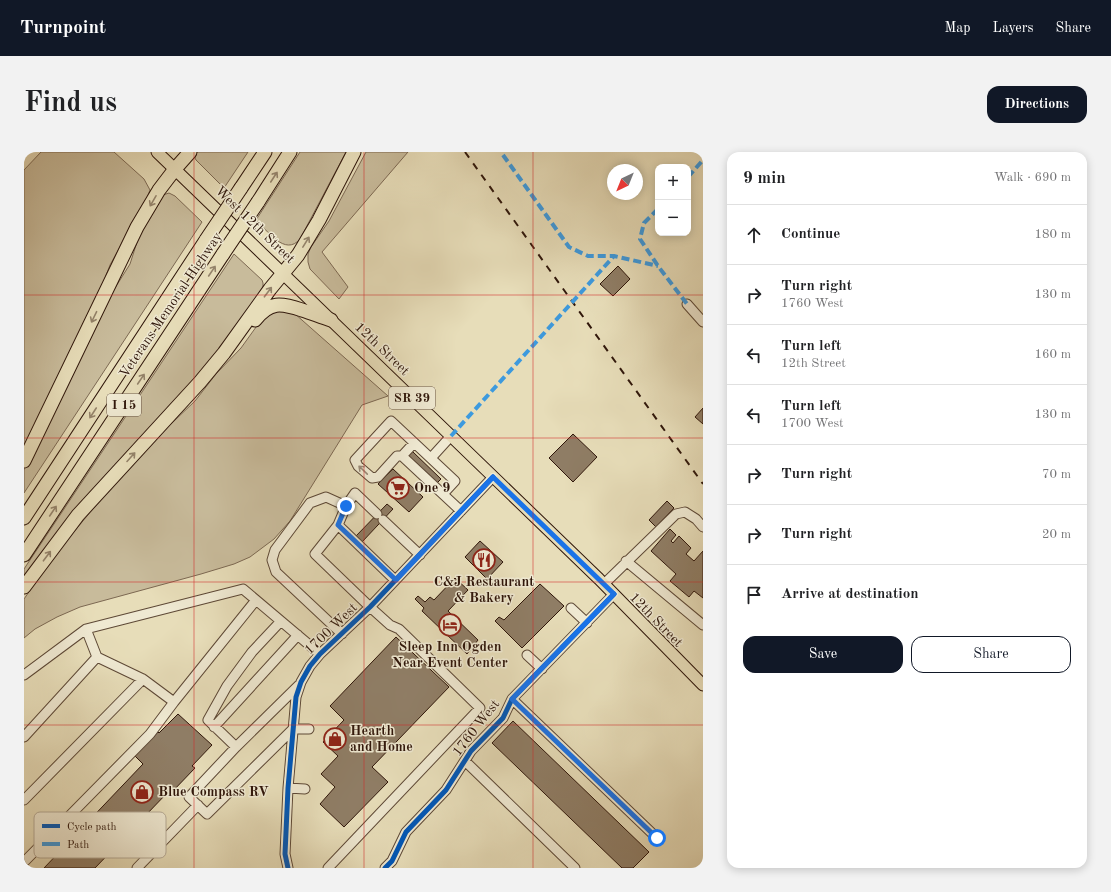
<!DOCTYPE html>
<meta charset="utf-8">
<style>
body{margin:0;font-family:"Old Standard TT",serif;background:#f2f2f2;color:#202124}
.controls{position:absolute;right:12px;top:12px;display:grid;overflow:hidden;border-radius:8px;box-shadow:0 2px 10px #0003}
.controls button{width:36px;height:36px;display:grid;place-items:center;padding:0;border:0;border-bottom:1px solid #e0e0e0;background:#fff;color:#202124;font:20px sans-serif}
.compass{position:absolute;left:583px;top:12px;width:36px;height:36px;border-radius:50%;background:#fff;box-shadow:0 2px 10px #0003;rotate:223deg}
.stop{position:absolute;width:12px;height:12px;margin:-9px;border:3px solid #1a73e8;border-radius:50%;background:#fff}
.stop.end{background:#1a73e8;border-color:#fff;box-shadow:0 1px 4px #0008}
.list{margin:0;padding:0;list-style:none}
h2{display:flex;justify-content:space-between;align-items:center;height:52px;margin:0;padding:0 16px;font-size:17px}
h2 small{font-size:13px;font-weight:400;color:#757577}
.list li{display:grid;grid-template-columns:26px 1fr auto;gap:12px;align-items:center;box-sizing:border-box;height:60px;padding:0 16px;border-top:1px solid #e0e0e0}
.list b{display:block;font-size:15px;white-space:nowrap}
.list p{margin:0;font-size:13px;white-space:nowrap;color:#757577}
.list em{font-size:13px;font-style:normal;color:#757577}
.actions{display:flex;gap:8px;padding:12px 16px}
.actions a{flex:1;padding:9px 0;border:1px solid #111827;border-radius:12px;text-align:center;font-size:14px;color:#111827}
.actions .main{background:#111827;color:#fff}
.icon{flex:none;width:22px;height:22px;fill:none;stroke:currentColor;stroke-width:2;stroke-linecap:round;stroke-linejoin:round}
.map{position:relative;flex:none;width:679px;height:716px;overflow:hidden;border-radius:12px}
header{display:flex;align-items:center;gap:24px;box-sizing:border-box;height:56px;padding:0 20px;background:#111827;color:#fff}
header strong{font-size:19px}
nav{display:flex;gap:22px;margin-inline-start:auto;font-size:14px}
.intro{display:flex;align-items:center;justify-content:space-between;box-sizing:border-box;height:96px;padding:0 24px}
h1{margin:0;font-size:28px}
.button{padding:10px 18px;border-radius:12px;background:#111827;color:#fff;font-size:14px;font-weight:700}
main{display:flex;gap:24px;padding:0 24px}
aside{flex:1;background:#fff;border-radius:12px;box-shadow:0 2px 10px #0003}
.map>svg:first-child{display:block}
.green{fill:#c8bb9b;stroke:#7c6852}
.building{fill:#8f7d65;stroke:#2f160a}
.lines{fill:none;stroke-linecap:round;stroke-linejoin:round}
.minor-casing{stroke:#5d4836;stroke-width:11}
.major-casing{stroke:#2f160a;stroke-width:13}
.highway-casing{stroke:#2f160a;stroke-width:15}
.minor{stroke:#efe9d2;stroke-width:9}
.major{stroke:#e7ddb9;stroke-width:11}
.highway{stroke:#e7ddb9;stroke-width:13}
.rail{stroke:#2f160a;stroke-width:2;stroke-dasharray:7 7;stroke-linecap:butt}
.highway-bridge-casing{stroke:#2f160a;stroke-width:15;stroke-linecap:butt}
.highway-bridge{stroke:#e7ddb9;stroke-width:13}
.quiet{stroke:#3d9ade;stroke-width:4;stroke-dasharray:8 4;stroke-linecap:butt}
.cycleway-casing{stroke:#efe9d2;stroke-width:8}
.cycleway{stroke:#0057b8;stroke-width:5}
.oneway{stroke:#94836a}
.oneway2{stroke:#998a78}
.route{stroke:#1a73e8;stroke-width:5}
.grid{fill:none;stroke:#d62828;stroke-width:1;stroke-opacity:0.55}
.labels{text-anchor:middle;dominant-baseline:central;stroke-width:3;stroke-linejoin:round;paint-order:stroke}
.shield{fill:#efe9d2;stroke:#695546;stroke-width:1}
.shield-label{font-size:13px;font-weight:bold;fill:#2f160a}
.street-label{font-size:14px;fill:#2f160a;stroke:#efe9d2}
.poi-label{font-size:14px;font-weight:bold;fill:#2f160a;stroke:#efe9d2;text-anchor:start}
.key{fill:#efe9d2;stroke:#b5aa96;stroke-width:1}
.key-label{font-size:11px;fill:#2f160a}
</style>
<header>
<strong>Turnpoint</strong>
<nav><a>Map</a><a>Layers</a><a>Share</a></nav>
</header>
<div class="intro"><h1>Find us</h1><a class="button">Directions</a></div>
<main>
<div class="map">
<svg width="679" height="716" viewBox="0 0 679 716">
<rect width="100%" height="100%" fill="#e7ddb9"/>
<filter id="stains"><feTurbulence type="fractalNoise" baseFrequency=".005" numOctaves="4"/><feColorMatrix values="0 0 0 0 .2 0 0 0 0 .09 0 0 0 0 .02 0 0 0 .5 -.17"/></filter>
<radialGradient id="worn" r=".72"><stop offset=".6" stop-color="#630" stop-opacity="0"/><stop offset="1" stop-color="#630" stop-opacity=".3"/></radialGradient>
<!-- green -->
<path class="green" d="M 17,0 L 90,0 L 120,27 L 126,38 L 123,46 L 86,113 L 76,139 L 0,295 L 0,18 Z
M 173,0 L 224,0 L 200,36 L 172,8 L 171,6 Z
M 276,0 L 322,0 L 276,87 C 261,105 243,78 232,68 Z
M 342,0 L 384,0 L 298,100 L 324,135 L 315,147 L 286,117 L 284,110 L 284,102 L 287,95 L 305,69 Z
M 145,41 L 151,44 L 178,70 L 0,341 L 0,318 L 86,144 L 106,112 L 114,87 L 136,46 L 139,43 Z
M 210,102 L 238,128 L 239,131 L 239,136 L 194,200 L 0,427 L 0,417 Z
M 255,157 L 270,161 L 364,244 L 338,253 L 266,369 L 250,387 L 226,405 L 210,412 L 177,422 L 56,455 L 33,465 L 11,477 L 0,486 L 0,447 L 29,405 L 78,346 L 125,293 L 171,249 L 192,222 L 217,196 L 240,164 Z"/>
<!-- building -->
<path class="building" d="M 594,114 L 606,127 L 589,144 L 576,132 Z
M 679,256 L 679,272 L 671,265 Z
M 549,282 L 573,305 L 549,330 L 525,306 Z
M 388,299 L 417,327 L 411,333 L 383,305 Z
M 369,317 L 399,345 L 385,360 L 354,332 Z
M 643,349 L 650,356 L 632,375 L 625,368 Z
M 363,352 L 369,357 L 338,390 L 332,384 Z
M 646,377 L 652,383 L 647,389 L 649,391 L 655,384 L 667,396 L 662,402 L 670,409 L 679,399 L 679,446 L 670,439 L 665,445 L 646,429 L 652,422 L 627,399 Z
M 456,389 L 479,410 L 463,427 L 441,405 Z
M 431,426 L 444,438 L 424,459 L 454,488 L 443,502 L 398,459 L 400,456 L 391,447 L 394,444 L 401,450 L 406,445 L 410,448 Z
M 516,432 L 540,454 L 498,496 L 471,469 L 475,465 L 480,468 Z
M 372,485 L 425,535 L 348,615 L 364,630 L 320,675 L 296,652 L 311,635 L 297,622 L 314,604 L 299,590 L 320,568 L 306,554 Z
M 154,562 L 188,593 L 168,614 L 171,616 L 147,641 L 145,639 L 71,716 L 20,716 L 119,612 L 111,604 L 134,580 L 135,581 Z
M 489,569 L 625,700 L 609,716 L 598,716 L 468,591 Z"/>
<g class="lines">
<!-- minor casing -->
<g class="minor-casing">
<path id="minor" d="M 663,152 L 679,170
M 390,291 L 378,304 L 437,359
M 378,304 L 373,304 L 354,325 L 348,326 L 334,314 L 331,308 L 367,269 L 431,329 L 419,342
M 407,306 L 427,284
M 359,368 L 396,403
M 314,373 L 371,428
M 602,409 L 679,473
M 580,432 L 652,362 L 661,360 L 672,367 L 679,375
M 547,456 L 563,471
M 257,469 L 228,500 L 203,534 L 184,568 L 212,595 L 275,533
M 318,482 L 252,420 L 248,408 L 251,398 L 286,351 L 302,345 L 322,354
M 503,503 L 518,517
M 73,505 L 119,527
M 0,523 L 62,477 L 219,437 L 296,502
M 488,547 L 633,686
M 190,575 L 274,483
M 0,585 L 73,505 L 62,477
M 212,595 L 165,645 L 183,662 L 269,577 L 285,577
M 441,609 L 551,716
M 264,636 L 281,637
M 0,648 L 119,527 L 150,550 L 232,448
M 0,710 L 126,582 L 150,550
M 113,716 L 174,653
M 264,716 L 261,702 L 264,636 L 272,545 L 277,530 L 286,514 L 296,502 L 346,455 L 469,325
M 304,716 L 456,556 L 375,477 L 366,473 L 346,455 L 291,402 L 314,373 L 322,354 L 331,341 L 353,362
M 361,716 L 368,709 L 382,680 L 422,638 L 447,599 L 479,566 L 488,547 L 590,442"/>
</g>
<!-- major casing -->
<g class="major-casing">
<path id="major" d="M 133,0 L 575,427 L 679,533"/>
</g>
<!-- highway casing -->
<g class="highway-casing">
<path id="highway" d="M 217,36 L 241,0
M 234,50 L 266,0
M 231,168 C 246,149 257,151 278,158 C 288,161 297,165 307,168
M 0,309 L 113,75 L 135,38 L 151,17 L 166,0
M 0,366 L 182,88
M 0,403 L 199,102
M 0,435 L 54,363 L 176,230 L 200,201 L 246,137 L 274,103 L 295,68 L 330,0"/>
</g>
<!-- minor -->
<use href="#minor" class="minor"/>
<!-- major -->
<use href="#major" class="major"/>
<!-- highway -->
<use href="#highway" class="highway"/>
<!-- rail -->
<path class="rail" d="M 441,0 L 679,332"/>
<!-- highway-bridge casing -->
<g class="highway-bridge-casing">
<path id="highway-bridge" d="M 182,88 L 217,36
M 199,102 L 234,50"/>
</g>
<!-- highway-bridge -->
<use href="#highway-bridge" class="highway-bridge"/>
<!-- quiet -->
<path class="quiet" d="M 479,3 L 545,95 L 564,104 L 590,104 L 634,114
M 664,25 L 679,8
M 634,57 L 620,71 L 616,87 L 634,114 L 663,152
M 427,284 L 590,104"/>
<!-- cycleway casing -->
<g class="cycleway-casing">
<path id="cycleway" d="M 264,716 L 261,702 L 264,636 L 272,545 L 277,530 L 286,514 L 296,502 L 346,455 L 469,325
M 361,716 L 368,709 L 382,680 L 422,638 L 447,599 L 479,566 L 488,547 L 590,442"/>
</g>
<!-- cycleway -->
<use href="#cycleway" class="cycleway"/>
</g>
<!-- one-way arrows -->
<defs><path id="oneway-shaft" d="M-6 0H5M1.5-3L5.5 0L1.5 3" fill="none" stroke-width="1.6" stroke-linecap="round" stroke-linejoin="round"/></defs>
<g class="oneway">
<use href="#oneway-shaft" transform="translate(250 25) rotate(-57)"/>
<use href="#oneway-shaft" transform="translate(129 49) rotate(120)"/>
<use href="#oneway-shaft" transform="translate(282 90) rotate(-58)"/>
<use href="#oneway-shaft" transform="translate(188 119) rotate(-56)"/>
<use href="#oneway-shaft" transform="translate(244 140) rotate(-53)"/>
<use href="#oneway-shaft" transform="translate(70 165) rotate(116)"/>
<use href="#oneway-shaft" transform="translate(117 227) rotate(-56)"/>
<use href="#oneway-shaft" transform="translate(69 261) rotate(123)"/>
<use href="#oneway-shaft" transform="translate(107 305) rotate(-48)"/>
<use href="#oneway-shaft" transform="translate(29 359) rotate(-56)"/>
<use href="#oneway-shaft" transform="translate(23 404) rotate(-53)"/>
</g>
<use class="oneway2" href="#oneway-shaft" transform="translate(339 318) rotate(-136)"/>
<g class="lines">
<!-- route -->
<path class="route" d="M 322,354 L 314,373 L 372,428 L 469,325 L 590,442 L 488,547 L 633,686"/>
</g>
<!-- grid -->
<path class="grid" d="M 170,0 L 170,716M 340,0 L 340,716M 509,0 L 509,716M 0,143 L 679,143M 0,286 L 679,286M 0,430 L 679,430M 0,573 L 679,573"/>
<!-- icons -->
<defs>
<g id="supermarket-ring" transform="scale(1.15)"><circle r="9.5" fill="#efe9d2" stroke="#8f2418" stroke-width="1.5"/><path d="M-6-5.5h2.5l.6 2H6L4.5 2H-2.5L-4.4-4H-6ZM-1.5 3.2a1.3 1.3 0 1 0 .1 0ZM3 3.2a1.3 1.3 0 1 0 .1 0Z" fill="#8f2418"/></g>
<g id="restaurant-ring" transform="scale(1.15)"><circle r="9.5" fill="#efe9d2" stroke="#8f2418" stroke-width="1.5"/><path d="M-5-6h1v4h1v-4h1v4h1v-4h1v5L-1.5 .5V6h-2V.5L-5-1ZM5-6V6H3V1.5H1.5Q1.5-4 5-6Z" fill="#8f2418"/></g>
<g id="hotel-ring" transform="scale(1.15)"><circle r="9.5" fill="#efe9d2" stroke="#8f2418" stroke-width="1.5"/><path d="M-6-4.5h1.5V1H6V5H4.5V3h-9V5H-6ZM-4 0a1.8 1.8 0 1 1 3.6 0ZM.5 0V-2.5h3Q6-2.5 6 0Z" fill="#8f2418"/></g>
<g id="shop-ring" transform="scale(1.15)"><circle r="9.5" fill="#efe9d2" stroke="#8f2418" stroke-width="1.5"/><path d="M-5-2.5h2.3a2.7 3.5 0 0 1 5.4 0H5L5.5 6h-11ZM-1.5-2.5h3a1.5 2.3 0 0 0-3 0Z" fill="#8f2418"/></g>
</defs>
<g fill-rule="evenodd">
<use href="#supermarket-ring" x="374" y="336"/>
<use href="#restaurant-ring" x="460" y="408"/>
<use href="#hotel-ring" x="426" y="473"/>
<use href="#shop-ring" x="311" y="587"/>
<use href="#shop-ring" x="118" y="640"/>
</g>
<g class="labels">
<!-- shield labels -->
<g class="shield">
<rect x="365" y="235" width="46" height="22" rx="3"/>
<rect x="83" y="242" width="34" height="22" rx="3"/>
</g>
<g class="shield-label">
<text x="388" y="246">SR 39</text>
<text x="100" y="253">I 15</text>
</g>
<!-- street labels -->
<g class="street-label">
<text transform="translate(231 73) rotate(44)">West 12th Street</text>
<text transform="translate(147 153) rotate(-56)">Veterans Memorial Highway</text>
<text transform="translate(358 197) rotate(44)">12th Street</text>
<text transform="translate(632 468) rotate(46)">12th Street</text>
<text transform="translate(307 477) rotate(-44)">1700 West</text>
<text transform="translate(452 576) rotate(-52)">1760 West</text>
</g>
<!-- poi labels -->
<g class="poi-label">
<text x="390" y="336">One 9</text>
<text x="460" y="430" text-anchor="middle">C&amp;J Restaurant<tspan x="460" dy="16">&amp; Bakery</tspan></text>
<text x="426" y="495" text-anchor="middle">Sleep Inn Ogden<tspan x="426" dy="16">Near Event Center</tspan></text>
<text x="326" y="579">Hearth<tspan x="326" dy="16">and Home</tspan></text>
<text x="134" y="640">Blue Compass RV</text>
</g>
</g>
<!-- legend -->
<rect x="10" y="660" width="132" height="46" rx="6" class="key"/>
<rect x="18" y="672" width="18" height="4" fill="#0057b8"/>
<rect x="18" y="690" width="18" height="4" fill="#3d9ade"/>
<g class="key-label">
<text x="43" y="678">Cycle path</text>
<text x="43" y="696">Path</text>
</g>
<rect width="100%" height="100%" filter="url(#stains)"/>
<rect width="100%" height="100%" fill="url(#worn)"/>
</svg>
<div class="controls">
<button>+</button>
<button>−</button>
</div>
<svg class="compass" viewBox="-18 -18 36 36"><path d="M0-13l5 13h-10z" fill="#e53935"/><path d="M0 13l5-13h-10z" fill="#757577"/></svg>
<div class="stop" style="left:633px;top:686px"></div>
<div class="stop end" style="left:322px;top:354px"></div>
</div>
<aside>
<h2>9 min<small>Walk · 690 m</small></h2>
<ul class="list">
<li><svg class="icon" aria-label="ahead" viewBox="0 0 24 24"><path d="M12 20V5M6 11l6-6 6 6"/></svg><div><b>Continue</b></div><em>180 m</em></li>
<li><svg class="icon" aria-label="right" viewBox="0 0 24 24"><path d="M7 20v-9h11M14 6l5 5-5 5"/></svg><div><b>Turn right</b><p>1760 West</p></div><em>130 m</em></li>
<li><svg class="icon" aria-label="left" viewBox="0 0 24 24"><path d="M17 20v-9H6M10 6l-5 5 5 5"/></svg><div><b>Turn left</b><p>12th Street</p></div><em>160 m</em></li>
<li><svg class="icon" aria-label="left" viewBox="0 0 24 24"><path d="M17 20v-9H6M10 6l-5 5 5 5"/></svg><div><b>Turn left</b><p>1700 West</p></div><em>130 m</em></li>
<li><svg class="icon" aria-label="right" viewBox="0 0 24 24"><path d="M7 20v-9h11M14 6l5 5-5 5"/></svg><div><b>Turn right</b></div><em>70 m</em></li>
<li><svg class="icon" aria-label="right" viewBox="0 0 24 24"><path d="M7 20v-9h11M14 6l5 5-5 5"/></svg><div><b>Turn right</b></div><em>20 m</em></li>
<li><svg class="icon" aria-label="arrive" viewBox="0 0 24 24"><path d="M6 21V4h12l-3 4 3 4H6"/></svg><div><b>Arrive at destination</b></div></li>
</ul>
<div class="actions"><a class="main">Save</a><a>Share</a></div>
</aside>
</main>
